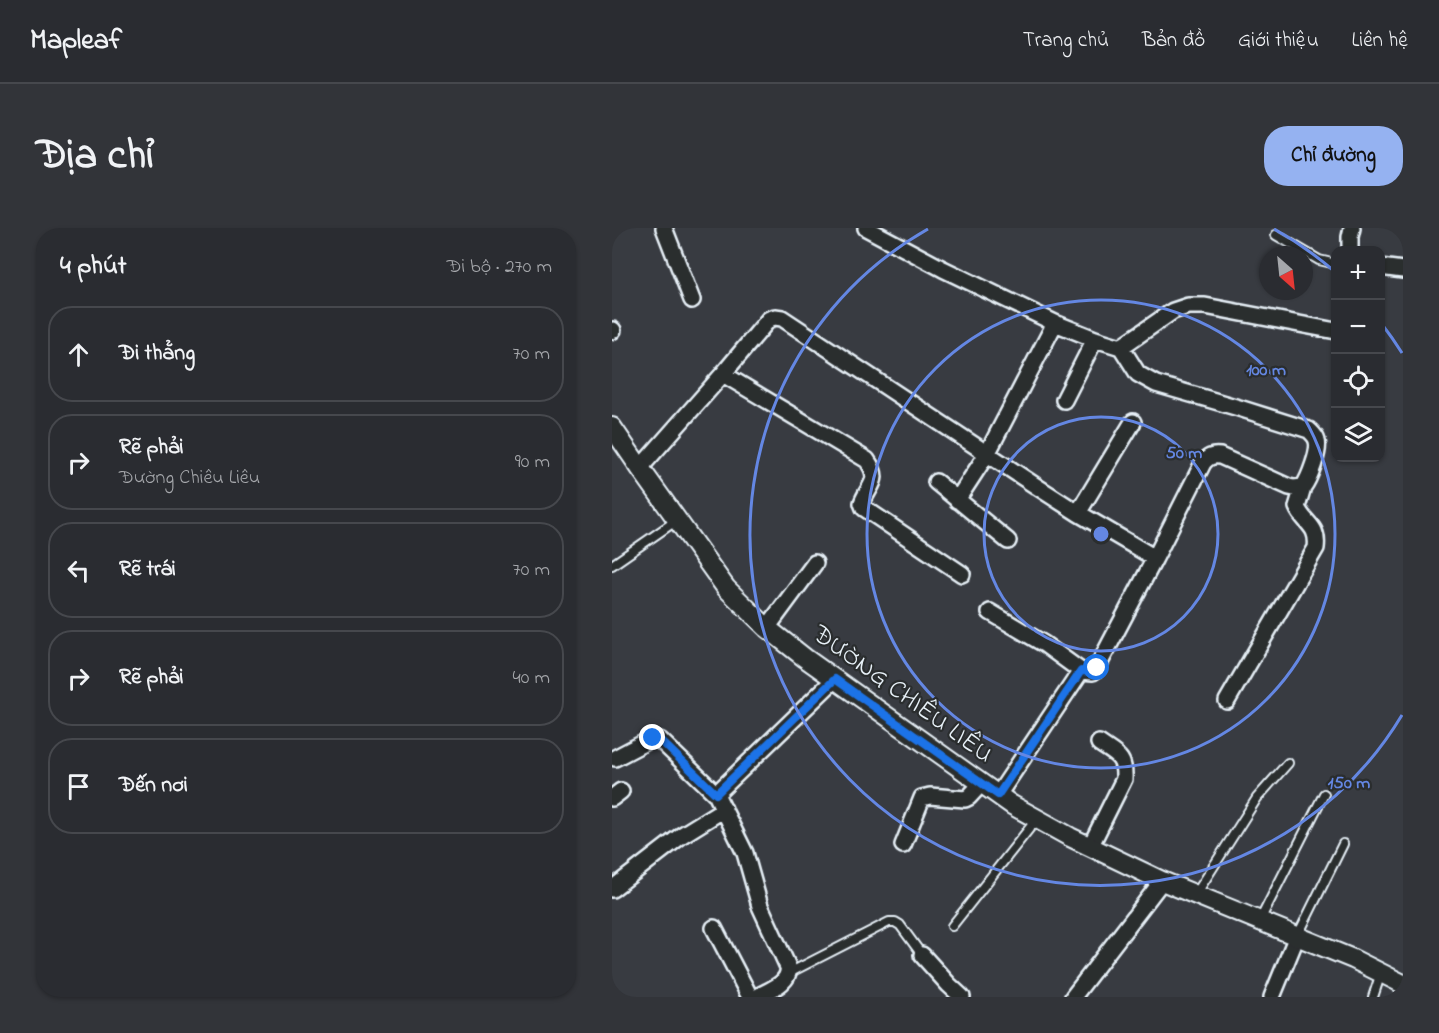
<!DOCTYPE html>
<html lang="vi">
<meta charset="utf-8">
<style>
body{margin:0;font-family:"Indie Flower",sans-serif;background:#323439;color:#f1f3f6}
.controls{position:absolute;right:18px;top:18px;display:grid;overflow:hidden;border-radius:12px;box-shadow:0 2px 4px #0004}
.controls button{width:54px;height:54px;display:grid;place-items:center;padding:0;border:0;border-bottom:2px solid #46484d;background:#2a2c31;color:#f1f3f6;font:30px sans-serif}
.compass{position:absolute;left:647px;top:18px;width:54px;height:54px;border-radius:50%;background:#2a2c31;box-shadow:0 2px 4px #0004;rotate:153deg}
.stop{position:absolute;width:18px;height:18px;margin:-14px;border:4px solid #1a73e8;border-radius:50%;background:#fff}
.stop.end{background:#1a73e8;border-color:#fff;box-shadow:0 2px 6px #0008}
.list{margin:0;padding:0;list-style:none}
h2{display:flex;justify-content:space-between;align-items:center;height:78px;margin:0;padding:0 24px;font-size:26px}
h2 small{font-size:20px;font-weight:400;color:#a5a7ab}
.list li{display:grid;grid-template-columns:39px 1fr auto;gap:18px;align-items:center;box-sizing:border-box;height:96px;margin:0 12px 12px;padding:0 12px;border:2px solid #46484d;border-radius:24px}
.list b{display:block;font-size:22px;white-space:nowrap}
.list p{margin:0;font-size:20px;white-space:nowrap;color:#a5a7ab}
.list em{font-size:20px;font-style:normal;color:#a5a7ab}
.icon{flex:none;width:33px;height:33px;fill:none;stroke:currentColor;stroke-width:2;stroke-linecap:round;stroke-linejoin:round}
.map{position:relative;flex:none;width:791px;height:769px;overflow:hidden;border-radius:24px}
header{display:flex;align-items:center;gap:36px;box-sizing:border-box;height:84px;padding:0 30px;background:#2a2c31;border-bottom:2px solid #46484d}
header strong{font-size:28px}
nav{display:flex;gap:33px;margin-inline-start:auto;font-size:21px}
.intro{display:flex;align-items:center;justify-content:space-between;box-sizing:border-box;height:144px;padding:0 36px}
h1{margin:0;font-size:42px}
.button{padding:15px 27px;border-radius:24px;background:#95b2f1;color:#111;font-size:21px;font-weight:700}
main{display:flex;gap:36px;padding:0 36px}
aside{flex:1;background:#2a2c31;border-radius:24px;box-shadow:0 2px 4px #0004}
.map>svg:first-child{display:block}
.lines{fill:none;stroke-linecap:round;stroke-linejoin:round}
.service-casing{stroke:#e8f1f8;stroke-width:12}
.minor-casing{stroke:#e8f1f8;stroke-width:20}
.tertiary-casing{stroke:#e8f1f8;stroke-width:22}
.service{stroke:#2a2d2e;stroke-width:8}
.minor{stroke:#2a2d2e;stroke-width:15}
.tertiary{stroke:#2a2d2e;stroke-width:18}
.route{stroke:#1a73e8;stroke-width:8}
.ring{fill:none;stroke:#6487e3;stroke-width:3}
.labels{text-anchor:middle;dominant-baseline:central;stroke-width:4.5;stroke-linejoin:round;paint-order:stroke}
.street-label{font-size:26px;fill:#e8f1f8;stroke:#2a2d2e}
.centre{fill:#6487e3;stroke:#2a2d2e;stroke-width:3}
.ring-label{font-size:18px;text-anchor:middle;font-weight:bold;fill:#6487e3;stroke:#2a2d2e;stroke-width:4.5;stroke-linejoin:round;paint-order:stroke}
</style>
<header>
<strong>Mapleaf</strong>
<nav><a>Trang chủ</a><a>Bản đồ</a><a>Giới thiệu</a><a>Liên hệ</a></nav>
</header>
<div class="intro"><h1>Địa chỉ</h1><a class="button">Chỉ đường</a></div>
<main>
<aside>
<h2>4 phút<small>Đi bộ · 270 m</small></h2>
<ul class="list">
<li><svg class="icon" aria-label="ahead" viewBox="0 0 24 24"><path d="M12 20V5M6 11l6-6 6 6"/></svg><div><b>Đi thẳng</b></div><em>70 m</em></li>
<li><svg class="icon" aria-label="right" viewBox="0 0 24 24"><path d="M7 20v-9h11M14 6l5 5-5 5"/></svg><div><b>Rẽ phải</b><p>Đường Chiêu Liêu</p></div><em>90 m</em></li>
<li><svg class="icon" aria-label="left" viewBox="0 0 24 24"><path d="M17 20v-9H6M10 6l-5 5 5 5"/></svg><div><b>Rẽ trái</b></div><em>70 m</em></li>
<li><svg class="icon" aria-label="right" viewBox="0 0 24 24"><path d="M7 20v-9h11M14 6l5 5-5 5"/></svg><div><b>Rẽ phải</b></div><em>40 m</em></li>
<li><svg class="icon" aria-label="arrive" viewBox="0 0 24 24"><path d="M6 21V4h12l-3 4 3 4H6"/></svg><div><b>Đến nơi</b></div></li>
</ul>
</aside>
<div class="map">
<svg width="791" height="769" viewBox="0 0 791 769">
<rect width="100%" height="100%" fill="#383b41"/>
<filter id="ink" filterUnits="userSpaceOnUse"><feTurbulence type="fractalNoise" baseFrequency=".0167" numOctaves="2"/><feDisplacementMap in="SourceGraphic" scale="12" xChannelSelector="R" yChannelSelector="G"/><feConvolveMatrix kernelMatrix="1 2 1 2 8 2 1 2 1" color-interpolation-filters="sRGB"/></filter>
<g filter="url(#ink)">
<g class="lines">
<!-- service casing -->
<g class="service-casing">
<path id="service" d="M 664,7 L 707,32 L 724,36
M 0,337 L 65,292
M 584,666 L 645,570 L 676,535
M 648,692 L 712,566
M 340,698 L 424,592
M 686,707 L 731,616
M 177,745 L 277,694 L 283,694 L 288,697 L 310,727
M 761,769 L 769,745"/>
</g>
<!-- minor casing -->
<g class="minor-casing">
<path id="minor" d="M 52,0 L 80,72
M 254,0 L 331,41 L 443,95 L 483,111 L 509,119 L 526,146 L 544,156 L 627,180 L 697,202 C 700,205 704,208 705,213 C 708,223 697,251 691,259 L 682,260 L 677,259 L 608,228 C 600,227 596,229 591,235 L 543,330
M 738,22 L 738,9 L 740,0
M 768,39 L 791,42
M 0,103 L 1,102
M 509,119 L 561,83 L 576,78 L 593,78 L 724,103
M 111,146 L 157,91 L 163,89 L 170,90 L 427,260 L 466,285 L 543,330 L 485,440 L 481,444 L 469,443 L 432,416 L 378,384
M 452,172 L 483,111
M 28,240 L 111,146 L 255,232 C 270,253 257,256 250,275 L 252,280 L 350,346
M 324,254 L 396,313
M 345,272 L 375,226 L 443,95
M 466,285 L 521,194
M 155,400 L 203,335
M 615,473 L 704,320 C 707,297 692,296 685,279 L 691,259
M 3,530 L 41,510 L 48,512 L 104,566 L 133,625 L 148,678 L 176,739 C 179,755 157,762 145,769
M 104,566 L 223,451
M 386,567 L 469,443
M 0,570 L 9,563
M 291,617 L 310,570 L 318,568 L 353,571 L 357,569 L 370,555
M 478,619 L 512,551 C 513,528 504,527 487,515
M 0,661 L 70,607 L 112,581
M 102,700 L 138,769
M 310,727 L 337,757 L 350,769
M 461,769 L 550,653
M 660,769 L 685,708"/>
</g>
<!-- tertiary casing -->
<g class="tertiary-casing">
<path id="tertiary" d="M 0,199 L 28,240 L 114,360 L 155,400 L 193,430 L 400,577 L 458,609 L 550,653 L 741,731 L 791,756"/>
</g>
<!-- service -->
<use href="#service" class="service"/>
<!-- minor -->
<use href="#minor" class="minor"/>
<!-- tertiary -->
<use href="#tertiary" class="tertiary"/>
</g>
</g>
<g class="lines" filter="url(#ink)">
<!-- route -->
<path class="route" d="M 41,510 L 48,512 L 104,566 L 223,451 L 386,567 L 469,443 L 481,444 L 485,440"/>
</g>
<!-- distance rings -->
<g class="ring">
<circle cx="489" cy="306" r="117"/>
<circle cx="489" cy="306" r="234"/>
<path d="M790 487A351 351 0 1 1 316 1M662 1A351 351 0 0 1 722 43M769 95A351 351 0 0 1 790 125"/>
</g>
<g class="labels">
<!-- street labels -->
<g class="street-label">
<text transform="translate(290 467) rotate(36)">ĐƯỜNG CHIÊU LIÊU</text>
</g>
</g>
<circle cx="489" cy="306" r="9" class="centre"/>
<g class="ring-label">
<text x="654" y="147">100 m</text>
<text x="572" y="230">50 m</text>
<text x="737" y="560">150 m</text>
</g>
</svg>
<div class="controls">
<button>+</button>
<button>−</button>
<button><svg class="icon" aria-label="locate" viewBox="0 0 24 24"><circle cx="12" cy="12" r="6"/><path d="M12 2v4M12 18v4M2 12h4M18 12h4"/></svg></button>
<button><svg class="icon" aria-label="layers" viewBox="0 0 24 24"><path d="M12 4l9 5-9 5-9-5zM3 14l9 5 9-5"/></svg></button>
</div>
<svg class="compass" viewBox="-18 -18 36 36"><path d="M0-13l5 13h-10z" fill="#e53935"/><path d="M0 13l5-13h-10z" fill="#a5a7ab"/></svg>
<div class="stop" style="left:485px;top:440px"></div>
<div class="stop end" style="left:41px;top:510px"></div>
</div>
</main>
